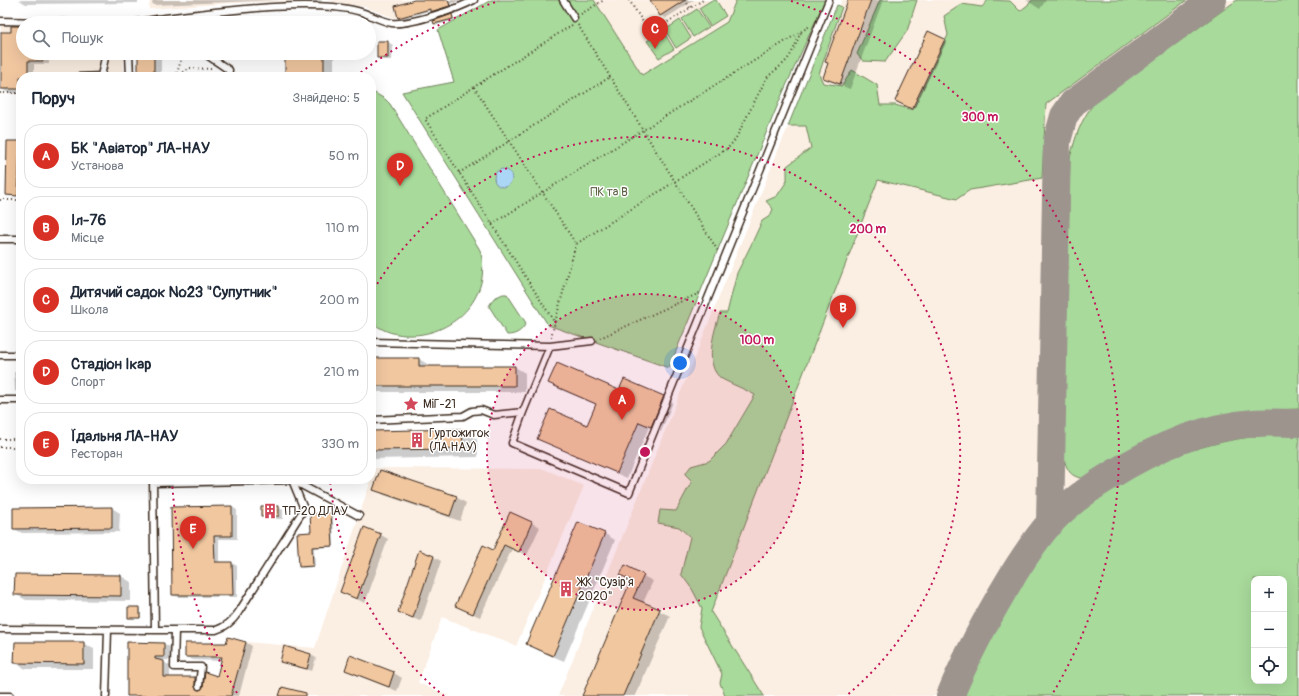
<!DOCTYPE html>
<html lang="uk">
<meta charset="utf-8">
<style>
body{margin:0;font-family:Pangolin,sans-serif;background:#f6f6f7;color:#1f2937}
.controls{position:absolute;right:12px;bottom:12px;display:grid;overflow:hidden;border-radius:8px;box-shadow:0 4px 16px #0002}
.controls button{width:36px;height:36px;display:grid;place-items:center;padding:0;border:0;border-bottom:1px solid #e0e1e3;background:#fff;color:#1f2937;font:20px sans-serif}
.you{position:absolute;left:680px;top:363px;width:14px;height:14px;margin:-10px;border:3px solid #fff;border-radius:50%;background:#1a73e8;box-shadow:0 0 0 6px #1a73e833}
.badge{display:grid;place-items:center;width:26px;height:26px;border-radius:50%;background:#d93025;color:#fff;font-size:13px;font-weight:700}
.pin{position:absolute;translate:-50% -33px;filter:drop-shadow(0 1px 2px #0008)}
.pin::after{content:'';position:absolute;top:21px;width:14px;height:12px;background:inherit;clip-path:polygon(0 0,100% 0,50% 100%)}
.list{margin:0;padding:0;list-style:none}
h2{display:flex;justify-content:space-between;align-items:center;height:52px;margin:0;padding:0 16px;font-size:17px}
h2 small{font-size:13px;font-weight:400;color:#747a83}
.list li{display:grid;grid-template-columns:26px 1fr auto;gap:12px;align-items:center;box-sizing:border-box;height:64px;margin:0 8px 8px;padding:0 8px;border:1px solid #e0e1e3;border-radius:16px}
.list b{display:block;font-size:15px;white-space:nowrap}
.list p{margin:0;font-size:13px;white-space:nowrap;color:#747a83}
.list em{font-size:13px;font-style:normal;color:#747a83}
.icon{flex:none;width:22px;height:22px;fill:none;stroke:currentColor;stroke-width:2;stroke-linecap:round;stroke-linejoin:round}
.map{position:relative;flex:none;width:1299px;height:696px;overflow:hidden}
.search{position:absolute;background:#fff;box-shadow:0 4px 16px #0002;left:16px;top:16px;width:360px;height:44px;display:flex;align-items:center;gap:10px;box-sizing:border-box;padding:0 14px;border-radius:22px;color:#747a83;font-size:15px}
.panel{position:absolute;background:#fff;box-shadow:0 4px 16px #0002;left:16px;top:72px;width:360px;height:412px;border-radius:16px}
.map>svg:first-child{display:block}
.built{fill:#fbeee2;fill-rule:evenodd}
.green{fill:#a8da9b;stroke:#72825c;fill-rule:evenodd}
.water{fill:#abd6f6;stroke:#7e91a0}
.shadow{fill:#0003}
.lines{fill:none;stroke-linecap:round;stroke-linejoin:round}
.taxiway{stroke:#9d948e;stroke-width:28}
.building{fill:#f1c7a0;stroke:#3b2a1e}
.lane-casing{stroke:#3b2a1e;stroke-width:9}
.path{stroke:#3b2a1e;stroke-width:2;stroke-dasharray:1 3;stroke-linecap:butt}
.lane{stroke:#fff;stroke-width:6}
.ring{fill:none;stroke:#c2185b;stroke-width:2;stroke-dasharray:2 4}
.labels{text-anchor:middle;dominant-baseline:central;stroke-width:3;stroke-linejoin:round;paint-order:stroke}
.park-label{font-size:12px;fill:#5c5f44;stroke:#fff}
.poi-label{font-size:12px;fill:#3b2a1e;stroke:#fff;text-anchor:start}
.centre{fill:#c2185b;stroke:#fff;stroke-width:2}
.ring-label{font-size:12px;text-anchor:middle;font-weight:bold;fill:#c2185b;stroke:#fff;stroke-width:3;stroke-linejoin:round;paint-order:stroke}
</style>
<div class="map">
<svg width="1299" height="696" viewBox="0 0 1299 696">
<rect width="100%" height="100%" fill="#fff"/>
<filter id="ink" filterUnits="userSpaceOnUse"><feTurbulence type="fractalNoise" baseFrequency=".025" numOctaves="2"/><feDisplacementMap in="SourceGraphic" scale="8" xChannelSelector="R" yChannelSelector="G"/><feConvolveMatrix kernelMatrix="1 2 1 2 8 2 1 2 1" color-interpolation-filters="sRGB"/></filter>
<g filter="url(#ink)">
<!-- built -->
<path class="built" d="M 150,0 L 460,0 L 398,19 L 365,7 L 325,0 L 233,3 L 149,9 Z
M 594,0 L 736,0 L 727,22 L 642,75 Z
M 842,0 L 1299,0 L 1299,696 L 558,696 L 780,146 ZM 1254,579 L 1284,579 L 1284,681 L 1254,681 Z
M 1,25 L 23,26 L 23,53 L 124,53 L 124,77 L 21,77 L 21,89 L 1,89 Z
M 375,468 L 544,469 L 584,486 L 516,646 L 442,617 L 418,683 L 450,696 L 199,696 L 205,672 L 217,675 L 228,637 L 246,642 L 315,648 Z"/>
<!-- green -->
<path class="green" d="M 491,0 L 594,0 L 642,75 L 727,22 L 736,0 L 825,0 L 781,97 L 669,368 L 548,325 L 402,92 L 454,82 L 438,30 Z
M 712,0 L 716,0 L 726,16 L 710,26 L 699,8 Z
M 880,0 L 917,0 L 907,31 L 885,62 L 863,61 L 857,54 Z
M 988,0 L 1010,1 L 1020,11 L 1029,4 L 1032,0 L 1187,0 L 1046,104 L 1042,178 L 970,190 L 957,199 L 878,180 L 711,612 L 764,696 L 725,696 L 720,683 L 722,674 L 699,627 L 702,608 L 692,589 L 681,574 L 690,537 L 679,527 L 658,523 L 660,510 L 676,511 L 692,481 L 685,474 L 691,466 L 709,461 L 726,444 L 755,395 C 745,389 733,385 722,379 C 703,366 714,331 720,313 L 727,313 L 737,273 L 751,245 L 762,221 L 770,216 L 773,209 L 766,201 L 777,196 L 787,181 L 787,166 L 811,148 L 806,126 L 788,126 L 837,5 L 842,7 L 819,74 L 823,83 L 842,86 L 852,70 L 877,85 L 880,105 L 895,105 L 913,110 L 948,35 L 944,16 L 962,4 L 982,7 Z
M 1237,0 L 1299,0 L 1299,409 C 1283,410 1266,409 1250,411 C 1190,418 1136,446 1086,479 C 1069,477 1067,470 1063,455 L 1070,158 C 1076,135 1080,122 1094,103 Z
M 697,9 L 709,27 L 693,37 L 682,19 Z
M 680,20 L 691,38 L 676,48 L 665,30 Z
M 663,31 L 674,49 L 659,58 L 647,41 Z
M 371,91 L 385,99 L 390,104 L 480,250 C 494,298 451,338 405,335 C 392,334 380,330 371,321 Z
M 503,294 L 507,294 L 526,323 C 522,331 516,335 507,335 L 489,306 L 494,298 Z
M 1291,433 L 1299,433 L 1299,696 L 962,696 C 979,656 998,617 1022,580 C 1028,572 1033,563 1039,555 C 1079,504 1146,461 1210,445 C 1236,438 1264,435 1291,433 ZM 1254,579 L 1284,579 L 1284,681 L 1254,681 Z"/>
<!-- water -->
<path class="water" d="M494 178a9 9 0 1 1 18 0a9 9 0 1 1-18 0Z"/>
<!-- shadow -->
<path class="shadow" d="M 19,0 L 138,0 L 138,3 L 26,4 Z
M 153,0 L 281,0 L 154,5 L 152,3 Z
M 310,0 L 322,0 L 321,2 L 312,2 Z
M 417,0 L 462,0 L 451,4 L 451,7 L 433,12 L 431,10 L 402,19 L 399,18 L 396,6 Z
M 651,0 L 694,0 L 666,18 L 661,16 Z
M 849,0 L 883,0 L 850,89 L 834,83 L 824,78 Z
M 1026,0 L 1046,0 L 1040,9 Z
M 452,15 L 454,17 L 455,20 L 437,25 L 435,24 Z
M 23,27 L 23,53 L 49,53 L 49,64 L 34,64 L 34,77 L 21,77 L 21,93 L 8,93 L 2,89 L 12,33 Z
M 929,32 L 947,41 L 914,109 L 896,100 Z
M 378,42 L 388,42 L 393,45 L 392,60 L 383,60 L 378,57 Z
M 139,53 L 161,53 L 161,77 L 139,77 Z
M 286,53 L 334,53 L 334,77 L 286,77 Z
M 199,76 L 217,76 L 218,77 L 199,77 Z
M 19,142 L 21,143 L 20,196 L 9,196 L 7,195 Z
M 20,210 L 21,210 L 21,230 L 20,230 Z
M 20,251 L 21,251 L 21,344 L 20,344 Z
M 371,359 L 419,359 L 429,365 L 429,367 L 515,367 L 525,373 L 525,392 L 371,392 Z
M 14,372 L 21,372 L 21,394 L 15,391 Z
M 549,383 L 663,397 L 673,402 L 661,432 L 649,427 L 627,478 L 549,444 L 538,438 L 587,427 L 597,405 L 559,389 Z
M 462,430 L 477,439 L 478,457 L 371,459 L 371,432 Z
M 374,489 L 456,497 L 466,503 L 460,521 L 384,495 Z
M 232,507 L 237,510 L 237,539 L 219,539 L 219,563 L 232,563 L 237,566 L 237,597 L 178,597 L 173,595 Z
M 278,507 L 283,510 L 283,519 L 267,519 L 262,516 Z
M 112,508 L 120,513 L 119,532 L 22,533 L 14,529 Z
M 511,513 L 540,527 L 527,555 L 512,549 L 480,617 L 464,610 Z
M 330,514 L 333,516 L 334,547 L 314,548 L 315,567 L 302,568 L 300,566 L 312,533 Z
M 579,523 L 605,534 L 615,540 L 564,661 L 538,650 L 528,644 Z
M 381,535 L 388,539 L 365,603 L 341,592 Z
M 434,557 L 441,561 L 421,621 L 406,616 L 399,612 Z
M 16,575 L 121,576 L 131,582 L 131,601 L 26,600 L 15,594 Z
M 622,575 L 643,576 L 653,581 L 643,603 L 670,616 L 635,696 L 586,696 L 632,581 Z
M 139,608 L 141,609 L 141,618 L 129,617 Z
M 245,642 L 252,646 L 239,696 L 128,696 L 164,644 L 170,647 L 170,660 L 161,660 L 170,666 L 170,678 L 195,678 L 201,682 L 201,690 L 218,677 L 222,661 L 193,660 L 186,657 L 227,644 Z
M 83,643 L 94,649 L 94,669 L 26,669 L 15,663 Z
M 311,655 L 316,658 L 312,671 L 286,664 L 281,661 Z
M 351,656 L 394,673 L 402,678 L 397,691 L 354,674 L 346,669 Z"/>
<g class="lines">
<!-- taxiway -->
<path class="taxiway" d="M 1050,524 L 1057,141 L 1064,116 L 1073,103 L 1213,0
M 950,696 C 967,655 988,616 1011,578 C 1023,559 1034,541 1049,524 C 1066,505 1087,490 1108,477 C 1152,449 1201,427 1254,423 C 1269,422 1284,423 1299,423"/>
</g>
<!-- building -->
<path class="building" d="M 414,0 L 448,0 L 450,6 L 430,12 L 430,9 L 398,18 L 395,6 Z
M 650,0 L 685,0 L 660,16 Z
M 848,0 L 871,0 L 840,84 L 823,78 L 828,63 L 825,62 Z
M 452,14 L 453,19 L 434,24 L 433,21 Z
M 11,26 L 23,26 L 23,53 L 43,53 L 43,61 L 28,61 L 28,77 L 20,77 L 20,89 L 1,89 L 1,32 L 11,32 Z
M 928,31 L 945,39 L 912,109 L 895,101 Z
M 377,41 L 388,41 L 388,58 L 377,58 Z
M 138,53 L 154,53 L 154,77 L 138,77 Z
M 285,53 L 324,53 L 324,77 L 285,77 Z
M 7,141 L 20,141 L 18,196 L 6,195 Z
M 371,358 L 419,358 L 419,366 L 515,366 L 515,386 L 371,386 Z
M 557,363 L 619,390 L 624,379 L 664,396 L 651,427 L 639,422 L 617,473 L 537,439 L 550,409 L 587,425 L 596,404 L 548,383 Z
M 462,429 L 463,449 L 371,450 L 371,431 Z
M 380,470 L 457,496 L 450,516 L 373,490 Z
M 232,506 L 232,536 L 214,536 L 215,562 L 232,562 L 233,595 L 172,595 L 171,507 Z
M 261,506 L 279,506 L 279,516 L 261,517 Z
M 112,507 L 112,528 L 13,529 L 13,508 Z
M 510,512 L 532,522 L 519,552 L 504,545 L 473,614 L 455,606 L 483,545 L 493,550 Z
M 331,513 L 333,546 L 312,547 L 313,566 L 299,567 L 297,533 L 311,532 L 310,514 Z
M 578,522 L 605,533 L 553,656 L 526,644 Z
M 364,527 L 381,534 L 357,599 L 340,592 Z
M 419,550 L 434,556 L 413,618 L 398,612 Z
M 625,565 L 644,575 L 633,598 L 660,609 L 623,696 L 582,696 L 631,580 L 620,575 Z
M 15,574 L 121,575 L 121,596 L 14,595 Z
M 128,607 L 140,607 L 140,618 L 128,618 Z
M 228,637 L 246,642 L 231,696 L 127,696 L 127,642 L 164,643 L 164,657 L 155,657 L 155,659 L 164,661 L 164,677 L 195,677 L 195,687 L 199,690 L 203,687 L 205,672 L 217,676 L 222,657 L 185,657 L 185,643 L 226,643 Z
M 15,642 L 84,642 L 84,664 L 14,663 Z
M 284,646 L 311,654 L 307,669 L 280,662 Z
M 350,655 L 394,672 L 389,687 L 345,670 Z
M 282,687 L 306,693 L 306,696 L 279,696 Z"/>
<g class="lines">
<!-- lane casing -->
<g class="lane-casing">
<path id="lane" d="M 563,0 L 574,18
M 0,21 L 94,23
M 133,23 C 160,18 188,15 215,12 C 254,8 294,4 334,7 C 342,8 353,9 361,12 C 371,15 381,21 392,23 C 410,25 458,9 474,0
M 129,53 L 130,77
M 204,53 L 229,70 L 228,77
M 78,77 L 101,76 L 106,53
M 0,239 L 21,239
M 592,341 L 550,346 L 523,412 L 512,443 L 629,493 L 829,0
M 371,342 L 550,346
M 0,355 L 21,355
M 0,400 L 21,400
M 371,420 L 463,416 L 472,411 L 481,410 L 494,415 L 523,412
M 292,480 L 359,516
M 153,483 L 292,480 L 304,509 L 238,613 C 232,622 226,627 216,630 L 155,630
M 0,629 L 155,630 L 153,479
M 175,630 L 174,667 L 201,667 L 199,686
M 0,696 L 10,696
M 106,696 L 108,630"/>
</g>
<!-- path -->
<path class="path" d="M 629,0 L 650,33 L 703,0
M 685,0 L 690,8
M 581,14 L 604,0
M 572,25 L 474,87 L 576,244 L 728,148 L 735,140 L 766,79 C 772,72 779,68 785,62 C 793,54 797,40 802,30
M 578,25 L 718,251
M 176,77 L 183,53
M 177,77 L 189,68 L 213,69
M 474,87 L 425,119 L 555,323
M 0,93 L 21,93
M 459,173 L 610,77
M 0,200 L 18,200 L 21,199
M 492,224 L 810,26
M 551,337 L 576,244
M 600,338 L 702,292
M 0,439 L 21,439
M 0,447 L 21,447"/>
<!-- lane -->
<use href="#lane" class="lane"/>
</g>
</g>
<!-- distance rings -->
<circle cx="645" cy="452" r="158" fill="#c2185b" fill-opacity=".12"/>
<g class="ring">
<circle cx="645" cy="452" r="158"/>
<path d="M444 696A316 316 0 0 1 330 480M371 294A316 316 0 1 1 846 696"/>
<path d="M237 693A474 474 0 0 1 172 481M356 76A474 474 0 0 1 499 1M791 1A474 474 0 0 1 1053 693"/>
</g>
<!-- icons -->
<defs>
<g id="sight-bare" transform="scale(1.2)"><path d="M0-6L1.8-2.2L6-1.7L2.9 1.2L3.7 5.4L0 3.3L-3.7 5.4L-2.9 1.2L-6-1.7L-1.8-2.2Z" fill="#d1495b" stroke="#fff" stroke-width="2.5" paint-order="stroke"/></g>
<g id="building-bare" transform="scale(1.2)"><path d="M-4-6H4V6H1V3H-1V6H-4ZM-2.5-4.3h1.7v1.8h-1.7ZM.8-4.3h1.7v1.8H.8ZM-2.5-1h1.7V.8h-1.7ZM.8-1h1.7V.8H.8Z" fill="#d1495b" stroke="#fff" stroke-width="2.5" paint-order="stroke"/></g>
</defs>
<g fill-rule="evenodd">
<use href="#sight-bare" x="411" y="404"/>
<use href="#building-bare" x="417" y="440"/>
<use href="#building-bare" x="270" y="511"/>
<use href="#building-bare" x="566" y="589"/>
</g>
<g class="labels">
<!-- park labels -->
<g class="park-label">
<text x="609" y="192">ПК та В</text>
</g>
<!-- poi labels -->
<g class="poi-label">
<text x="423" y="404">МіГ-21</text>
<text x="429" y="433">Гуртожиток<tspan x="429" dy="14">(ЛА НАУ)</tspan></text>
<text x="282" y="511">ТП-20 ДЛАУ</text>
<text x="578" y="582">ЖК "Сузір'я<tspan x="578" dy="14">2020"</tspan></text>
</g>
</g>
<circle cx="645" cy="452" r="6" class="centre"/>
<g class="ring-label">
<text x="980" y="121">300 m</text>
<text x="868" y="233">200 m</text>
<text x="757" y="344">100 m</text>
</g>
</svg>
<div class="controls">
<button>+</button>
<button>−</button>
<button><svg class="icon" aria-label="locate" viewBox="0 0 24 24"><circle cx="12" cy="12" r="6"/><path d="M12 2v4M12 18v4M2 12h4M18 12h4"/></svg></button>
</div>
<div class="you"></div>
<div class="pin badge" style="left:622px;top:420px">A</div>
<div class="pin badge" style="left:843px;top:328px">B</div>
<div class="pin badge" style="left:655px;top:49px">C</div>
<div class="pin badge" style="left:400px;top:186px">D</div>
<div class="pin badge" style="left:193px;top:549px">E</div>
<div class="search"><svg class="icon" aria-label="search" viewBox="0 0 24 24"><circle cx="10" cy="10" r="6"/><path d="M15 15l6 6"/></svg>Пошук</div>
<section class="panel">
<h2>Поруч<small>Знайдено: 5</small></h2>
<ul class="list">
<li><span class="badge">A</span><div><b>БК &quot;Авіатор&quot; ЛА-НАУ</b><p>Установа</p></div><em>50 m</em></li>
<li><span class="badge">B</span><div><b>Іл-76</b><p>Місце</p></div><em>110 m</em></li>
<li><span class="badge">C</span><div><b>Дитячий садок №23 &quot;Супутник&quot;</b><p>Школа</p></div><em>200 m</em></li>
<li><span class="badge">D</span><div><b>Стадіон Ікар</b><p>Спорт</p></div><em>210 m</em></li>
<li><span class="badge">E</span><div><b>Їдальня ЛА-НАУ</b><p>Ресторан</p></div><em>330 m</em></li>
</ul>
</section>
</div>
